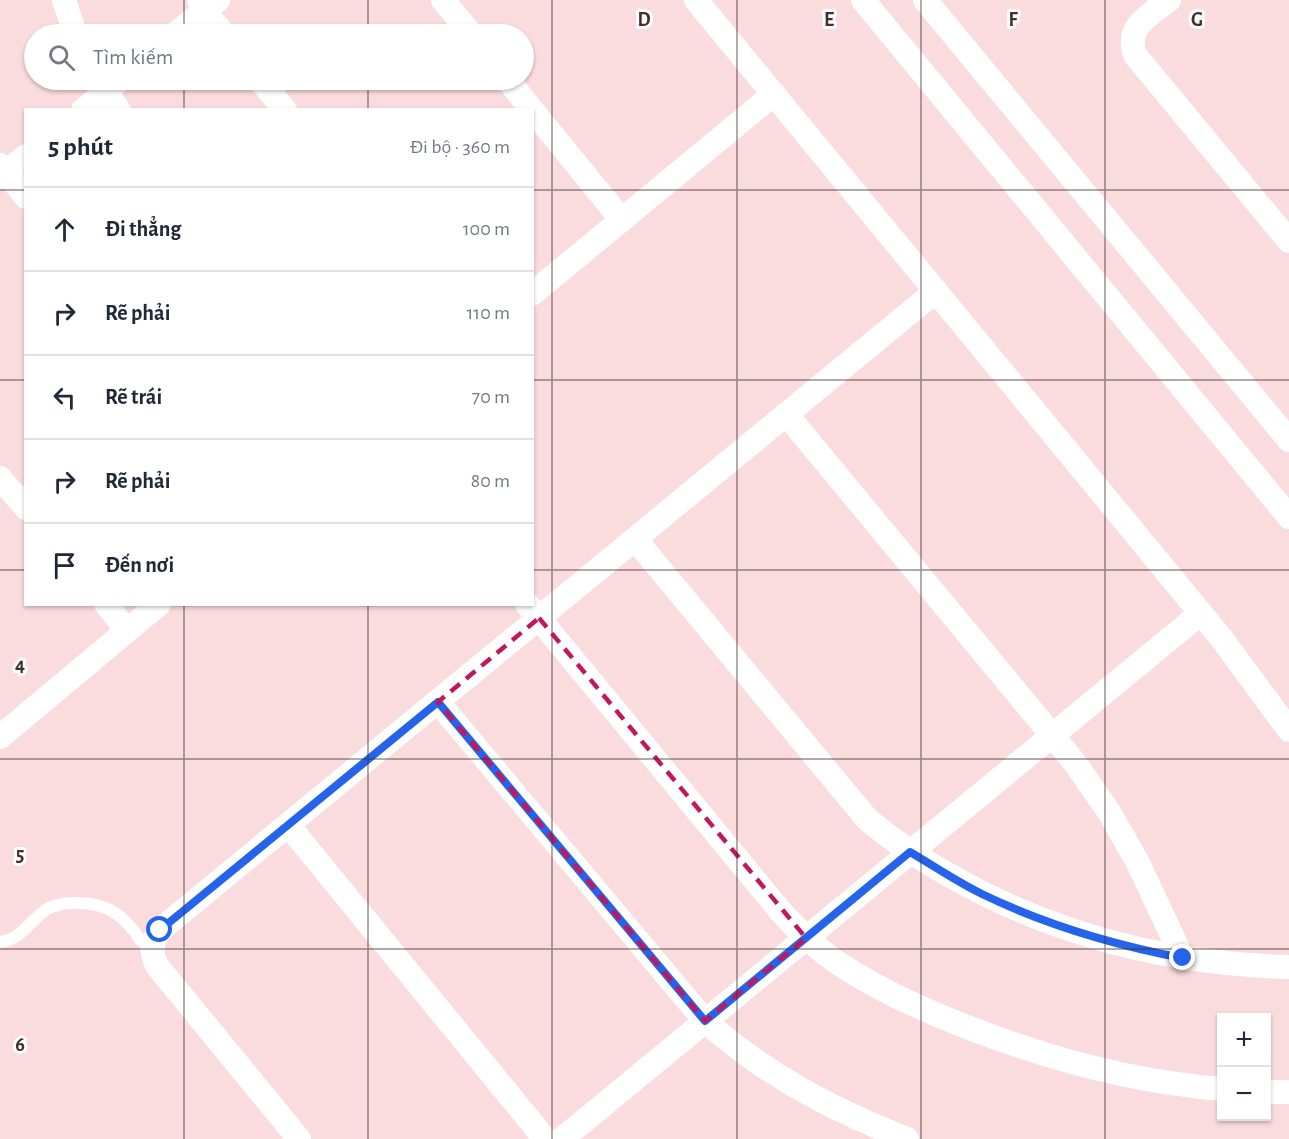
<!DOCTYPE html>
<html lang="vi">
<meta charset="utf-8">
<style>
body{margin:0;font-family:"Alegreya Sans",sans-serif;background:#f2f2f3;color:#1f2937}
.controls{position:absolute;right:18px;bottom:18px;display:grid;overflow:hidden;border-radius:0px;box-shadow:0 2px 4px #0004}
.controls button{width:54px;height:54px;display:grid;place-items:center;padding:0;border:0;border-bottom:2px solid #e0e1e3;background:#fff;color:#1f2937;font:30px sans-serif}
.stop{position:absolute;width:18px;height:18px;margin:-14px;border:4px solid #2563eb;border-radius:50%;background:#fff}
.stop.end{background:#2563eb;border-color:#fff;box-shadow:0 2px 6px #0008}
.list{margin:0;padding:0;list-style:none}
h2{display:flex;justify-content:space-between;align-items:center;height:78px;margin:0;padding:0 24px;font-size:26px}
h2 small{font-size:20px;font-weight:400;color:#747a83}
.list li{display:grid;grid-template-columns:39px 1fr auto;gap:18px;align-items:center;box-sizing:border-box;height:84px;padding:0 24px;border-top:2px solid #e0e1e3}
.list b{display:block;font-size:22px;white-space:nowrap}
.list em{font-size:20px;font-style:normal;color:#747a83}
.icon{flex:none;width:33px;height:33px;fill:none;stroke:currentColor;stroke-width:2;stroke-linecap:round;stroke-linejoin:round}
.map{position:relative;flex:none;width:1289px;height:1139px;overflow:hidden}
.search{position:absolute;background:#fff;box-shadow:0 2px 4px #0004;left:24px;top:24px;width:510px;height:66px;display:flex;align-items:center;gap:15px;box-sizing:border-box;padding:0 21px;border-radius:33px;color:#747a83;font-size:22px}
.panel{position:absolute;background:#fff;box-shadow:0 2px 4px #0004;left:24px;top:108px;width:510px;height:498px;border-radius:0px}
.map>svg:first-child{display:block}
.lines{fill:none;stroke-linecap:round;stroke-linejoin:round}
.lane{stroke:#fff;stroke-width:12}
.street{stroke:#fff;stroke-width:24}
.route{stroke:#2563eb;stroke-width:8}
.marked{fill:none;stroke:#c2185b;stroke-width:4.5;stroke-dasharray:12 8;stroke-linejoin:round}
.grid{fill:none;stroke:#422f31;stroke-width:1.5;stroke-opacity:0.55}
.grid-label{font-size:20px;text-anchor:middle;font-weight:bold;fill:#422f31;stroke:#fff;stroke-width:6;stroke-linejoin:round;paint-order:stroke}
</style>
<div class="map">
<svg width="1289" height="1139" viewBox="0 0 1289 1139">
<rect width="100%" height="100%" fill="#fadcde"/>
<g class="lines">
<!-- lane -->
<path class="lane" d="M 0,942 C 22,940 31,918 49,908 C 57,904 68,903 77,903 C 108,903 124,915 141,941"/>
<!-- street -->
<path class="street" d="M 64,0 L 75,34
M 199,0 L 204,11 L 224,34
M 443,0 L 471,34
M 696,0 L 1222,639 L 1289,730
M 863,0 L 1289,517
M 925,0 L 1289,440
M 1169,0 C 1149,16 1125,26 1135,55 L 1289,241
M 175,34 L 218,0
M 97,80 L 119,110
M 260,80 L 285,110
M 508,80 L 532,110
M 83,110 L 120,80
M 532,110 L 622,220
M 0,165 L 26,197
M 0,177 L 26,156
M 532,294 L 774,94
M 786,414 L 1075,763 L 1109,812 L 1138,863 L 1183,959
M 0,478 L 26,508
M 635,539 L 867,819 C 893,841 920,859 949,875 C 1053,935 1170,964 1289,967
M 106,604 L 127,631
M 527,604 L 782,913 C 801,933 820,952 844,967 C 880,990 921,1009 962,1025 C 1045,1058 1132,1082 1222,1089
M 438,702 L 705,1021 C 766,1075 831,1109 907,1139
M 0,737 L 159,604
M 288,825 L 545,1139
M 1266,1092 L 1289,1092
M 299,1139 L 158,967 C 150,953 151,944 160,930 L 936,291
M 562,1139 L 1201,613"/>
</g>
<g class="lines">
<!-- route -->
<path class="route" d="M 160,930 L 438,702 L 705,1021 L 910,852 C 934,866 957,882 982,894 C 1046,925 1114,945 1183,958"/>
</g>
<!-- marked area -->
<path class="marked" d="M 539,618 L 806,938 L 705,1021 L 438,702 Z"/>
<!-- grid -->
<path class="grid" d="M 184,0 L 184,34M 368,0 L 368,34M 552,0 L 552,1139M 737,0 L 737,1139M 921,0 L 921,1139M 1105,0 L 1105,1139M 184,80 L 184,110M 368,80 L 368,110M 0,190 L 26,190M 532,190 L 1289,190M 0,380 L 26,380M 532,380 L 1289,380M 0,570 L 26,570M 532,570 L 1289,570M 184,604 L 184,1139M 368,604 L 368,1139M 0,759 L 1289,759M 0,949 L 1289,949"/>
<g class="grid-label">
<text x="644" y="26">D</text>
<text x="829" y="26">E</text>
<text x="1013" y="26">F</text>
<text x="1197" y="26">G</text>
<text x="20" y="671">4</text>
<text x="20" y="861">5</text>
<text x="20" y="1051">6</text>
</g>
</svg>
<div class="controls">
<button>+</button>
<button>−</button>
</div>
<div class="stop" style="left:160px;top:930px"></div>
<div class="stop end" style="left:1183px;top:958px"></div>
<div class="search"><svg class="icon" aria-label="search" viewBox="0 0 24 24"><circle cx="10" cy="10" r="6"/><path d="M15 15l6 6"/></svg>Tìm kiếm</div>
<section class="panel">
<h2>5 phút<small>Đi bộ · 360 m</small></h2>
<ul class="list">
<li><svg class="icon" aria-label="ahead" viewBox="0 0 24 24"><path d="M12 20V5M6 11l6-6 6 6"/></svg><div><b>Đi thẳng</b></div><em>100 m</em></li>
<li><svg class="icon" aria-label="right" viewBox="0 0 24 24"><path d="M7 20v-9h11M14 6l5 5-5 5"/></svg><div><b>Rẽ phải</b></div><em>110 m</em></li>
<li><svg class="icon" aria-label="left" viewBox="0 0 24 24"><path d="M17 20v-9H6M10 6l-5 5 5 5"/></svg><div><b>Rẽ trái</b></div><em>70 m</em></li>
<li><svg class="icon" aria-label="right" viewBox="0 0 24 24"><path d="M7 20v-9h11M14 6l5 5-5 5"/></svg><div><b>Rẽ phải</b></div><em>80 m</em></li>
<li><svg class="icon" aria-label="arrive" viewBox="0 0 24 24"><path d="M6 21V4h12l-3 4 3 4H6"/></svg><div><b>Đến nơi</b></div></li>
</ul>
</section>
</div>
